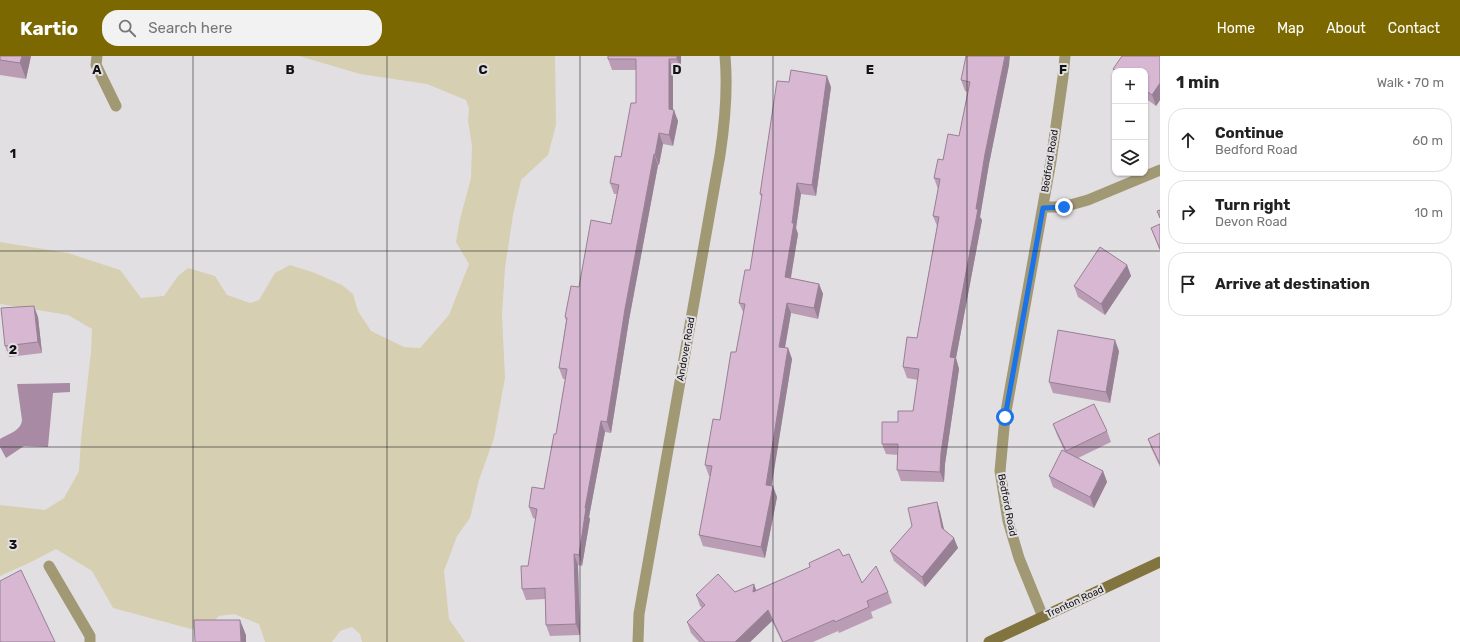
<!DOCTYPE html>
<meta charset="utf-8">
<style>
body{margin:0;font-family:Rubik,sans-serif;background:#f2f2f2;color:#222}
.controls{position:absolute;right:12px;top:12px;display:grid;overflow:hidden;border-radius:8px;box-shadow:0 1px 3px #0004}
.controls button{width:36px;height:36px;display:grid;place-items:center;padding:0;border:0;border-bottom:1px solid #e0e0e0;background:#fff;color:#222;font:20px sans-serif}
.stop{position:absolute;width:12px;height:12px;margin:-9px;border:3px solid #1a73e8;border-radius:50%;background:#fff}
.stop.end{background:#1a73e8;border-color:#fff;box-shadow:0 1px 4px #0008}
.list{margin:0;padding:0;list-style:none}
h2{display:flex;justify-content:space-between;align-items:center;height:52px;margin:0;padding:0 16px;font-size:17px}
h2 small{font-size:13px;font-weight:400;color:#767676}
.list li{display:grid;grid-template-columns:26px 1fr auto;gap:12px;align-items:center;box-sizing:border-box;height:64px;margin:0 8px 8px;padding:0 8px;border:1px solid #e0e0e0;border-radius:16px}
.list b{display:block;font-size:15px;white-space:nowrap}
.list p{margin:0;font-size:13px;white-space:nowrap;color:#767676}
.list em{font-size:13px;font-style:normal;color:#767676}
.icon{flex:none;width:22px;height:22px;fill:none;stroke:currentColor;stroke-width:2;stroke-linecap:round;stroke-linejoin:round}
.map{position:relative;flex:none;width:1160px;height:586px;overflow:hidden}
header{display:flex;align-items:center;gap:24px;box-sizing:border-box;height:56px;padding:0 20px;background:#7c6800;color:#fff}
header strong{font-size:19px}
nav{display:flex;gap:22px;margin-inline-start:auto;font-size:14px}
.search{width:280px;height:36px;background:#f2f2f2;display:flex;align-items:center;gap:10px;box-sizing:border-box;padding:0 14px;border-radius:16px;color:#767676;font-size:15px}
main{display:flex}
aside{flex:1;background:#fff}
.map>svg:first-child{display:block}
.green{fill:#d6cfb2}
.water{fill:#a98aa4}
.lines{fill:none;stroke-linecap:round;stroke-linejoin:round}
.service{stroke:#a19874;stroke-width:11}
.minor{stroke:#a19874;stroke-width:11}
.secondary{stroke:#82743e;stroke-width:11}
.wall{fill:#ba9db5}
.shaded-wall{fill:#978094}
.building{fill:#d8b7d3;stroke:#978094}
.route{stroke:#1a73e8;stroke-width:5}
.grid{fill:none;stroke:#131213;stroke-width:1;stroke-opacity:0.55}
.labels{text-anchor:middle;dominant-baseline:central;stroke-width:4;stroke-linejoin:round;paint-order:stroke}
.street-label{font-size:10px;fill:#131213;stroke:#e2dfe2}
.grid-label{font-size:13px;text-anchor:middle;font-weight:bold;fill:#131213;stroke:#e2dfe2;stroke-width:4;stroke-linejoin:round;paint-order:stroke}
</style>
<header>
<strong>Kartio</strong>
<div class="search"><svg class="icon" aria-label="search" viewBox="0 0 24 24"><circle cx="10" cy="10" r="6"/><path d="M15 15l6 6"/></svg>Search here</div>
<nav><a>Home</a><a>Map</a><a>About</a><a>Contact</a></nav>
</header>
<main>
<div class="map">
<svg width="1160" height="586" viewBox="0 0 1160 586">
<rect width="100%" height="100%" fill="#e2dfe2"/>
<!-- green -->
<path class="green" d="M 299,0 L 555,0 L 556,69 L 548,99 L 521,124 L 513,159 L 505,212 L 502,259 L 505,322 L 494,382 L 479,424 L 470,462 L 457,480 L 444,515 L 449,563 L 465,586 L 362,586 L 360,578 L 352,571 L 340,575 L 332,586 L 265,586 L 259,568 L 234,558 L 219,560 L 209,570 L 191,573 L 113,552 L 92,515 L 56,493 L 31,506 L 0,520 L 0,449 L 45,454 L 64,442 L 79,415 L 81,383 L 91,296 L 92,273 L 68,259 L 0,248 L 0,186 L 68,197 L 120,214 L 141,242 L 164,240 L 178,220 L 188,212 L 215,220 L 227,239 L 250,247 L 259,244 L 275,217 L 290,209 L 315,217 L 342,229 L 353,238 L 358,255 L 371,275 L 404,291 L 420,292 L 449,259 L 469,208 L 456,186 L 460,163 L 471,122 L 472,90 L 468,65 L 469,52 L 466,44 L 427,28 L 360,18 Z"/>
<!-- water -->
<path class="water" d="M 70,327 L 70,336 L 53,337 L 48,391 L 24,390 L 6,402 L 0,391 L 0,383 C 8,378 21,375 22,364 L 17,328 Z"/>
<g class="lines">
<!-- service -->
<path class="service" d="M 49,510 L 90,580 L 90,586"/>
<!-- minor -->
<path class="minor" d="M 97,0 L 96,9 L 116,50
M 1043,151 L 1063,151 L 1088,144 L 1160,114
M 1043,561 L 1019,502 L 1008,465 L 1000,415 L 1005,361 L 1051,105 L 1063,21 L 1065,0
M 638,586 L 639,558 L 720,99 C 725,66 728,33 725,0"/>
<!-- secondary -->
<path class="secondary" d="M 989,586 L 1160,506"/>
</g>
<!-- wall -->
<path class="wall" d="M 0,0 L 31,0 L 26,23 L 0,19 Z
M 608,0 L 681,0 L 681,14 L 673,14 L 673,54 L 678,65 L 673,90 L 663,88 L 659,109 L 658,109 L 629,264 L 611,377 L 605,376 L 589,461 L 590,463 L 582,510 L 578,509 L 580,579 L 550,580 L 546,569 L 545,543 L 526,544 L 522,533 L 528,510 L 536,463 L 533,462 L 529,451 L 544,433 L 556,378 L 565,323 L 563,323 L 559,312 L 566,265 L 565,261 L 579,231 L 611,168 L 617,138 L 614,138 L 610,127 L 621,101 L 636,47 L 636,14 L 612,14 L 608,3 Z
M 1160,0 L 1160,44 L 1156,50 L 1145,42 L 1145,15 L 1115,15 L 1115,18 L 1113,13 Z
M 1009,9 L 989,108 L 980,161 L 982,164 L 956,302 L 959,313 L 945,408 L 944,426 L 901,425 L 897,414 L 898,399 L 886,398 L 882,388 L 898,366 L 913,355 L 918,324 L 907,322 L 903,311 L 917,282 L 937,170 L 933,160 L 938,133 L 934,122 L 943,104 L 959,80 L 968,36 L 965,35 L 961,24 Z
M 789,26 L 831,31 L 816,140 L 801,138 L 796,172 L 798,178 L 791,222 L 819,228 L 823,238 L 818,263 L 791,257 L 785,292 L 788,292 L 792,303 L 771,430 L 777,441 L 765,502 L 703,490 L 699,479 L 711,420 L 709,420 L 705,409 L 720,364 L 736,296 L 744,258 L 739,247 L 750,214 L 762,143 L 760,138 Z
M 1160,168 L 1160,195 L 1151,172 Z
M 1127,209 L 1131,220 L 1105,259 L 1078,241 L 1074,230 Z
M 38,261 L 42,297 L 9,301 L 5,290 Z
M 1119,295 L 1110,347 L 1053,337 L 1049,326 Z
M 1053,368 L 1107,375 L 1111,386 L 1078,402 L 1103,415 L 1107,426 L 1094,452 L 1053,431 L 1049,420 L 1065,396 L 1057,379 Z
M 1160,377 L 1160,411 L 1152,394 L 1148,383 Z
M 937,446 L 940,456 L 944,474 L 958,492 L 925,531 L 894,505 L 890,495 Z
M 843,500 L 862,527 L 888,536 L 892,547 L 871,556 L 873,562 L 839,577 L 838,575 L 813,586 L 782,586 L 772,565 L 750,586 L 699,586 L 691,577 L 687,566 L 702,552 L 700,550 L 696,539 L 756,534 Z"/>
<!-- shaded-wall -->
<path class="shaded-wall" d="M 22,0 L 31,0 L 26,23 L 20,7 Z
M 677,0 L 681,0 L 681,14 L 677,3 Z
M 1005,0 L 1010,0 L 1009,9 L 989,108 L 980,161 L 982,164 L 956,302 L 959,313 L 945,408 L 944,426 L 940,416 L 941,397 L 950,301 L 985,98 Z
M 669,3 L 673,14 L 673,60 L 674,54 L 678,65 L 673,90 L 669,79 Z
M 827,20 L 831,31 L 816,140 L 812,129 Z
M 1160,27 L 1160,44 L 1156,50 L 1152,39 Z
M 659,77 L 663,88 L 659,109 L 655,99 Z
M 654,98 L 658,109 L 629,264 L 611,377 L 607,366 L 625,253 Z
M 797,127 L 801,138 L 796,172 L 798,178 L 789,232 L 785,221 L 792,167 Z
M 1127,209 L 1131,220 L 1105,259 L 1101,248 Z
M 819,228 L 823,238 L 818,263 L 814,252 Z
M 787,247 L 791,257 L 783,302 L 779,291 Z
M 34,250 L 38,261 L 42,297 L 38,286 Z
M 1115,284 L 1119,295 L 1110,347 L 1106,336 Z
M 788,292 L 792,303 L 770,440 L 766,429 Z
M 601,365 L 605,376 L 589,461 L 590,463 L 582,510 L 579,499 L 585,452 Z
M 1103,415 L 1107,426 L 1094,452 L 1090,441 Z
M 773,430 L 777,441 L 765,502 L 761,491 Z
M 937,446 L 940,456 L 946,482 L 942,472 Z
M 954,482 L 958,492 L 925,531 L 922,521 Z
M 574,498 L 578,509 L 580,579 L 576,568 Z
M 754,528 L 758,539 L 753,536 Z
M 768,554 L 772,565 L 750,586 L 735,586 Z
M 240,564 L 246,579 L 246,586 L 241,586 Z"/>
<!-- building -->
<path class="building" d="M 0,0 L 22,0 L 20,7 L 0,4 Z
M 608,0 L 677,0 L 677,3 L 669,3 L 669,53 L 674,54 L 669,79 L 659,77 L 655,99 L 654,98 L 625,253 L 607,366 L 601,365 L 585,452 L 586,452 L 579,499 L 574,498 L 576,568 L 546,569 L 545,532 L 522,533 L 521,510 L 528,510 L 537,453 L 529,451 L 532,431 L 544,433 L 554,378 L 556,378 L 567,313 L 559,312 L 567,262 L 565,261 L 571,230 L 579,231 L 591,164 L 611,168 L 619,129 L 610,127 L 615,100 L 621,101 L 631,47 L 636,47 L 636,3 L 608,3 Z
M 966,0 L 1005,0 L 985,98 L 976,153 L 978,153 L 950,301 L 955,302 L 941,397 L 940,416 L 897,414 L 898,388 L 882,388 L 882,366 L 898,366 L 898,355 L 913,355 L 919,313 L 903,311 L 907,281 L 917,282 L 939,161 L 933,160 L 940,123 L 934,122 L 938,103 L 943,104 L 948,78 L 959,80 L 970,26 L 961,24 Z
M 1122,0 L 1160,0 L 1160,27 L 1152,39 L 1145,34 L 1145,15 L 1116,15 L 1113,13 Z
M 791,14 L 827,20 L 812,129 L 797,127 L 792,167 L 794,167 L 785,221 L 819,228 L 814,252 L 787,247 L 779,291 L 788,292 L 766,429 L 773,430 L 761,491 L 699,479 L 712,410 L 705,409 L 713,363 L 720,364 L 731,296 L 736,296 L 745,248 L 739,247 L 745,214 L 750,214 L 762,138 L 760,138 L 777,25 L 789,26 Z
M 1160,154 L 1160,162 L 1157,155 Z
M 1160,168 L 1160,193 L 1151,172 Z
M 1100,191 L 1127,209 L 1101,248 L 1074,230 Z
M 34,250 L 38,286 L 5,290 L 1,252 Z
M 1058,274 L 1115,284 L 1106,336 L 1049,326 Z
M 1094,348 L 1107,375 L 1066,395 L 1053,368 Z
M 1160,377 L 1160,408 L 1148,383 Z
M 1062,394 L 1103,415 L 1090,441 L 1049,420 Z
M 937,446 L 942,472 L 954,482 L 922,521 L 890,495 L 912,470 L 908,452 Z
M 839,493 L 843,500 L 849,498 L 862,527 L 876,510 L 888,536 L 867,545 L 869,551 L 835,566 L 834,564 L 784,586 L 783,586 L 768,554 L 735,586 L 705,586 L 687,566 L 705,549 L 696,539 L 718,518 L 735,536 L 754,528 L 753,536 L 810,511 L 809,507 Z
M 21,514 L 55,586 L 0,586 L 0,525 Z
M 194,564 L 240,564 L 241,586 L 195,586 Z"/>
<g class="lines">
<!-- route -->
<path class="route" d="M 1005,361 L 1043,152 L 1064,151"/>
</g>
<!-- grid -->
<path class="grid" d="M 193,0 L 193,586M 387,0 L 387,586M 580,0 L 580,586M 773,0 L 773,586M 967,0 L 967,586M 0,195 L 1160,195M 0,391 L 1160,391"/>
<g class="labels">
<!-- street labels -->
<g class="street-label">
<text transform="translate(1050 105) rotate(-81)">Bedford Road</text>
<text transform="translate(686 293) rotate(-80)">Andover Road</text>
<text transform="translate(1007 449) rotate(79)">Bedford Road</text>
<text transform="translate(1075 546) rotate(-25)">Trenton Road</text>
</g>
</g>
<g class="grid-label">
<text x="97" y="18">A</text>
<text x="290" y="18">B</text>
<text x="483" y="18">C</text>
<text x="677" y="18">D</text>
<text x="870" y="18">E</text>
<text x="1063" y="18">F</text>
<text x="13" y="102">1</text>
<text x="13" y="298">2</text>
<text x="13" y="493">3</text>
</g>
</svg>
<div class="controls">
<button>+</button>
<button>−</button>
<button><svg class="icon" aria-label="layers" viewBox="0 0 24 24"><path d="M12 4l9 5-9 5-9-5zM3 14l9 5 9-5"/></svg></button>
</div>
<div class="stop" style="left:1005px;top:361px"></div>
<div class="stop end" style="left:1064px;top:151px"></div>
</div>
<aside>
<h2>1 min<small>Walk · 70 m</small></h2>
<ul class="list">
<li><svg class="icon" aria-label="ahead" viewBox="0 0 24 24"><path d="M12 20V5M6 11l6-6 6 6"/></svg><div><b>Continue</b><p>Bedford Road</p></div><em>60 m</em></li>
<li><svg class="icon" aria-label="right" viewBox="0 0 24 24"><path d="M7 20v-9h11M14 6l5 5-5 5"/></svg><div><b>Turn right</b><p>Devon Road</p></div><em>10 m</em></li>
<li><svg class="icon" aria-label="arrive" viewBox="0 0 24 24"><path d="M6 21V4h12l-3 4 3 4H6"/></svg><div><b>Arrive at destination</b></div></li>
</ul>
</aside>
</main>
